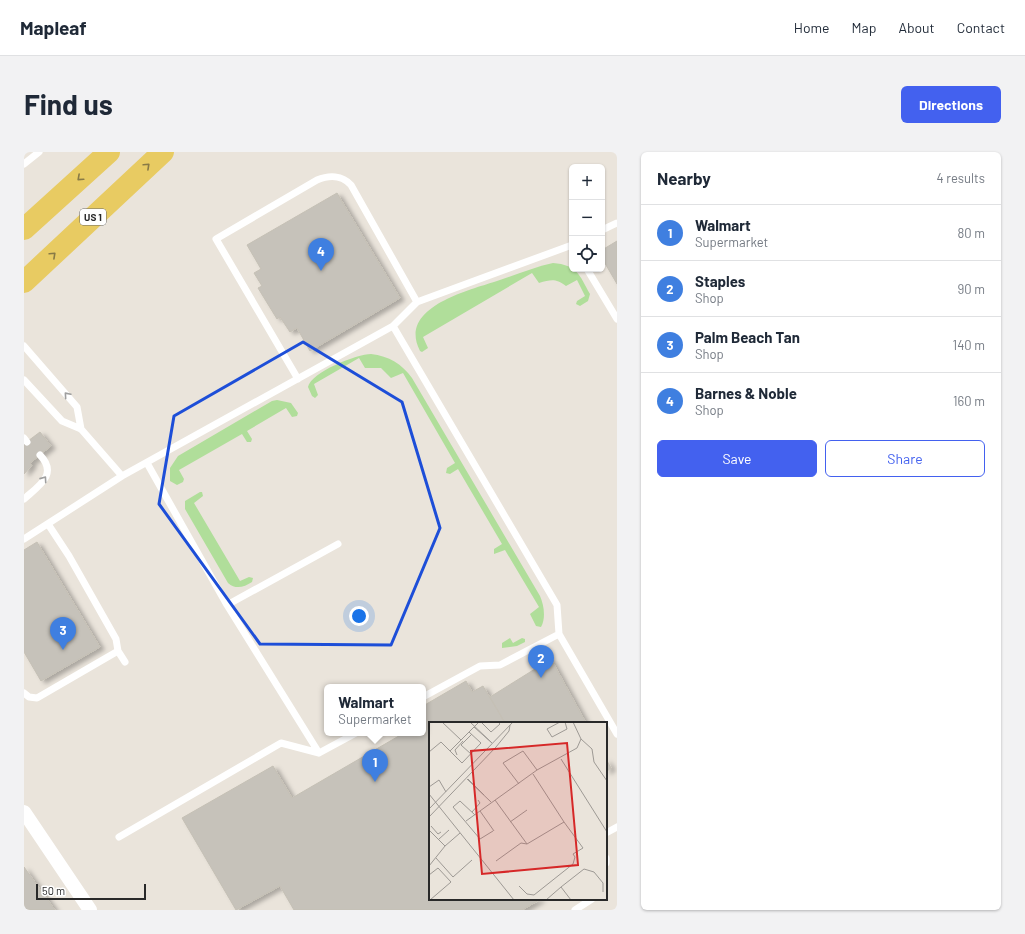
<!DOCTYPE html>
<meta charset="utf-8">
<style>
body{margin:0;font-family:Barlow,sans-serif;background:#f2f2f3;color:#1f2937}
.controls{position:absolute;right:12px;top:12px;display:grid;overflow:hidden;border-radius:6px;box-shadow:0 1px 3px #0004}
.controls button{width:36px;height:36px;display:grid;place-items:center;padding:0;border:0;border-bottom:1px solid #e0e1e3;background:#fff;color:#1f2937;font:20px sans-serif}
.scale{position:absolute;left:12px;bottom:10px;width:110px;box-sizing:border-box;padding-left:4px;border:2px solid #292929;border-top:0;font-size:11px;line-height:14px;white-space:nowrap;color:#292929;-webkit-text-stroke:3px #fff;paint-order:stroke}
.you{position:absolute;left:335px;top:464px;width:14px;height:14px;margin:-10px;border:3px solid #fff;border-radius:50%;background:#1a73e8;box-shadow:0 0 0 6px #1a73e833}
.badge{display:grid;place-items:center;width:26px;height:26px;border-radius:50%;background:#4361ef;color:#fff;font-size:13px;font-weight:700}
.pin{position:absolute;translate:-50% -33px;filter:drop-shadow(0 1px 2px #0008)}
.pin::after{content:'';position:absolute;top:21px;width:14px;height:12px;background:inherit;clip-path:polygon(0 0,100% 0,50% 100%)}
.popup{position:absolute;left:300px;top:532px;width:102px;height:52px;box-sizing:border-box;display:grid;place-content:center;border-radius:6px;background:#fff;filter:drop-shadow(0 1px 3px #0005);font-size:13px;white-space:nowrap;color:#747a83}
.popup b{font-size:15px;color:#1f2937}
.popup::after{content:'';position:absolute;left:50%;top:100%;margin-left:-8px;border:8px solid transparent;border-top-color:#fff}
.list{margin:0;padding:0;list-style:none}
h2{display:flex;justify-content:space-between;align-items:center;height:52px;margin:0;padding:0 16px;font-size:17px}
h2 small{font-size:13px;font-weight:400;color:#747a83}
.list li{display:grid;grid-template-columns:26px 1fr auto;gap:12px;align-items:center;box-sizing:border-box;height:56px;padding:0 16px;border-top:1px solid #e0e1e3}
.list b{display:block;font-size:15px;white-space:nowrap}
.list p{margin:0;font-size:13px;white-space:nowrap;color:#747a83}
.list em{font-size:13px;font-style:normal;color:#747a83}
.actions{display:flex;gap:8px;padding:12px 16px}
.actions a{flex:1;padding:9px 0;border:1px solid #4361ef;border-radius:6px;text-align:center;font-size:14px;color:#4361ef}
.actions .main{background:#4361ef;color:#fff}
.icon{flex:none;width:22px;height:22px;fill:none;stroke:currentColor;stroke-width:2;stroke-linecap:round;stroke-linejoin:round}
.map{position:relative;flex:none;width:593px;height:758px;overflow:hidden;border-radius:6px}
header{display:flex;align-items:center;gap:24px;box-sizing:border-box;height:56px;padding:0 20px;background:#fff;border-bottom:1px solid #e0e1e3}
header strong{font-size:19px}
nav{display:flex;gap:22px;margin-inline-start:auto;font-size:14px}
.intro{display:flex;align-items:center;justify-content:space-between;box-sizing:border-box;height:96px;padding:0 24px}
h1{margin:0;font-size:28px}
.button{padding:10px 18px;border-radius:6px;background:#4361ef;color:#fff;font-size:14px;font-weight:700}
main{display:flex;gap:24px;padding:0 24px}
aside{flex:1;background:#fff;border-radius:6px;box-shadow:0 1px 3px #0004}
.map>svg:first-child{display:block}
.green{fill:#b0de9a}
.building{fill:#c6c2ba;stroke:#c5c0b5;filter:url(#shadow)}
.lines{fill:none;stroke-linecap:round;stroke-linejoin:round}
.lane{stroke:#fff;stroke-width:7}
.street{stroke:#fff;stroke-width:14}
.primary{stroke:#e8cb62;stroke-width:22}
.oneway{stroke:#887a46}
.oneway2{stroke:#9f9f9f}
.marked{fill:none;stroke:#1d4ed8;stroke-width:3;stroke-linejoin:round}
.labels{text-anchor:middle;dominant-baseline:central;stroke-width:3;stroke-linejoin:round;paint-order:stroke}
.shield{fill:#fff;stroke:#696969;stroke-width:1}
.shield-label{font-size:10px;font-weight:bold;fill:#292929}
.inset-road{fill:none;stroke:#9d9994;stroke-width:1}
.view{fill:#d62828;fill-opacity:0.15;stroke:#d62828;stroke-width:2}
.inset-edge{fill:none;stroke:#292929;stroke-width:2}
</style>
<header>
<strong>Mapleaf</strong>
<nav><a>Home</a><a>Map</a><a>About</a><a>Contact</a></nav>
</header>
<div class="intro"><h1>Find us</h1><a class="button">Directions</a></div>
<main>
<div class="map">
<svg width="593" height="758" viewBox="0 0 593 758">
<defs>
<filter id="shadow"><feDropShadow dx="4.5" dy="2.5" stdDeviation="2" flood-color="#0004"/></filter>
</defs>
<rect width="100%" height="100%" fill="#eae4db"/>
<!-- green -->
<path class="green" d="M 529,111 C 553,113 555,122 566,142 L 564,149 L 556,154 L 552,152 L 553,149 L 561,144 L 553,128 L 542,134 C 531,126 527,128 515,131 L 508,121 L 399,185 L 404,196 L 398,200 L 396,199 C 373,155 446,138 473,129 C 492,123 510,115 529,111 Z
M 347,202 C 365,204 378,212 388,226 L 516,444 C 520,453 522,466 517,475 L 512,474 L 506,462 L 515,455 L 481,398 L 470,402 L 470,397 L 478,392 L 434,317 L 426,322 L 422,321 L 423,316 L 431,311 L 379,221 L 367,226 L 357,216 L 341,216 L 335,206 L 290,232 L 294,243 L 291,246 L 288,244 L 284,235 C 287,220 333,202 347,202 Z
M 253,248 L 267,251 L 274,261 L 273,264 L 268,265 L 262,256 L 223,279 L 228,287 L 227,290 L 223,290 L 218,282 L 155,318 L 160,327 L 159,330 L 153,333 L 146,329 L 146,316 L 154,304 L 248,249 Z
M 176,340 L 178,340 L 179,344 L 170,351 L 216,429 L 225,425 L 229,426 L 228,430 C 220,435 212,438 204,431 L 161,357 L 161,349 Z
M 486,486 L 489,491 L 498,486 L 501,487 L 501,490 L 493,494 L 478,496 L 478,491 Z"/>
<!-- building -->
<path class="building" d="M 313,41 L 376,146 L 286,199 L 273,176 L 266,180 L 256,165 L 253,167 L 234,136 L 238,134 L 230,121 L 237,117 L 223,93 Z
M 593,89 L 593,132 L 578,106 L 578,98 Z
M 16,280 L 27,294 L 6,311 L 8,313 L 0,322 L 0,292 Z
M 13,390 L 76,495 L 17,529 L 0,500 L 0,398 Z
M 527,507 L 562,571 L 481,571 L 466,545 Z
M 442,529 L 448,540 L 459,534 L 481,571 L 406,571 L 406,747 L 517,747 L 498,758 L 270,758 L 256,734 L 212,758 L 158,666 L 249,614 L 268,646 L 380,581 L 399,581 L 399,554 Z
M 582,607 L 587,616 L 582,620 Z
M 0,715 L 31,758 L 0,758 Z"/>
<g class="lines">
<!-- lane -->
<path class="lane" d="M 0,12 L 15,0
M 578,78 L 593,71
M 563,117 L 593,167
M 369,174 L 533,453 L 535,482
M 0,194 L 53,255 L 57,277
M 274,227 L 192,87 L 293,28 C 305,23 318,23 327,33 L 393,150
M 0,228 L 38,269 L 57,277 L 98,324
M 0,286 L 3,290
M 123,311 L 203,453 L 295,601
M 0,347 C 16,333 34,322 16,303
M 24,372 L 45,404 L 92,487 L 94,499 L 101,510
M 0,387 L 98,324 L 369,174 L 393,150 L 548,93
M 203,453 L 314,392
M 0,541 L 5,545 L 13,546 L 94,499
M 399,545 L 456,514 L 476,513 L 535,482 L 593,582
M 582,681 L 593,675
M 95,685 L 257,591 L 295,601 L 332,581
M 582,706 L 582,711
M 551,758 L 568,747"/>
<!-- street -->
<path class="street" d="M 0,660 L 66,758"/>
<!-- primary -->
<path class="primary" d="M 0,77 L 85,0
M 0,130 L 139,0"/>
</g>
<!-- one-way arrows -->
<defs><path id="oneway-chevron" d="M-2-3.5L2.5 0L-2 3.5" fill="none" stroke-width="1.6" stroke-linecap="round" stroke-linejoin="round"/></defs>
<g class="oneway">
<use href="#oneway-chevron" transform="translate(123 14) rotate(-43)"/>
<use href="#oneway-chevron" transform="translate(56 26) rotate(138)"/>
<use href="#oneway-chevron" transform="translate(29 103) rotate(-43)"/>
</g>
<g class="oneway2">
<use href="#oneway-chevron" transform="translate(43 243) rotate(-131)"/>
<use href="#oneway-chevron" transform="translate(20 327) rotate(-55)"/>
</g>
<!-- marked area -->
<path class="marked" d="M 279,190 L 378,250 L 416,376 L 367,493 L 236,492 L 135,352 L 150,264 Z"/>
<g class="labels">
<!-- shield labels -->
<rect class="shield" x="56" y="57" width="26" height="16" rx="3"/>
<g class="shield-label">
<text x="69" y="65">US 1</text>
</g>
</g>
<!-- overview -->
<g transform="translate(405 570)">
<rect width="178" height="178" fill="#eae4db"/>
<path class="inset-road" d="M 13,0 L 32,18M 41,0 L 63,21M 52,0 L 62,10 L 71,2 L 69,0M 131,0 L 118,7 L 123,15 L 138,7 L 136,0M 144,0 L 152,17 L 163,27 L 165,40 L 178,59M 45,5 L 63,21M 21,29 L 50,0M 0,30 L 12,20 L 33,41 L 52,21 L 40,10M 42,32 L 32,23 L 43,12M 28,33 L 26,28 L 34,19M 132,37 L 178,110M 104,52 L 135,100M 38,57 L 62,80M 39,57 L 55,73M 90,62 L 74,41 L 94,29 L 108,48M 0,65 L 10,58 L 17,70M 0,72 L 85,178M 66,78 L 98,122M 0,87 L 84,0M 51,89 L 65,109M 43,90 L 51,81 L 49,78M 46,93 L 31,79 L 24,85 L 51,117 L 64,109M 0,95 L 67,25 L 80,9 L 81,3M 37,99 L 108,48 L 148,26 L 152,17M 81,100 L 98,88M 2,104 L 9,112 L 12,110M 0,108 L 16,124M 10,117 L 20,108M 7,136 L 24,155 L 43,138M 67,139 L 92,121 L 98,122 L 135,100 L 154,126 L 144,132 L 146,135 L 144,142 L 105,173 L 98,172 L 90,164M 0,144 L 16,124 L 31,111M 0,153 L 9,146 L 22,160 L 1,178M 132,165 L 155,147 L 165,150 L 174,161 L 174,170M 117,178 L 132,165 L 142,178"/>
<path class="view" d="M 138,21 L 149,143 L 53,152 L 42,29 Z"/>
<rect width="178" height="178" class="inset-edge"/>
</g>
</svg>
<div class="controls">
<button>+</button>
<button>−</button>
<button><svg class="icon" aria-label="locate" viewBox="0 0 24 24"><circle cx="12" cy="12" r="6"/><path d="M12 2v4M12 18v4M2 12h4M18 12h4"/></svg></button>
</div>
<div class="scale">50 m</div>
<div class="you"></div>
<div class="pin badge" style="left:351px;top:630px;background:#3f7fe0">1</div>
<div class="popup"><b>Walmart</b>Supermarket</div>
<div class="pin badge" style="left:517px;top:526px;background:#3f7fe0">2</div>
<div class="pin badge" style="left:39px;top:498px;background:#3f7fe0">3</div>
<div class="pin badge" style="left:297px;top:119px;background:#3f7fe0">4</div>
</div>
<aside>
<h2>Nearby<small>4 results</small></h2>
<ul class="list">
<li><span class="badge" style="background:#3f7fe0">1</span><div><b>Walmart</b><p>Supermarket</p></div><em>80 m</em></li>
<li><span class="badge" style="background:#3f7fe0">2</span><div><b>Staples</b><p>Shop</p></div><em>90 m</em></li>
<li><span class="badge" style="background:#3f7fe0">3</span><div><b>Palm Beach Tan</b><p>Shop</p></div><em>140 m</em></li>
<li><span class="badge" style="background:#3f7fe0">4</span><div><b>Barnes &amp; Noble</b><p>Shop</p></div><em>160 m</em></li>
</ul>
<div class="actions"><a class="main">Save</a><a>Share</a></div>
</aside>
</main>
